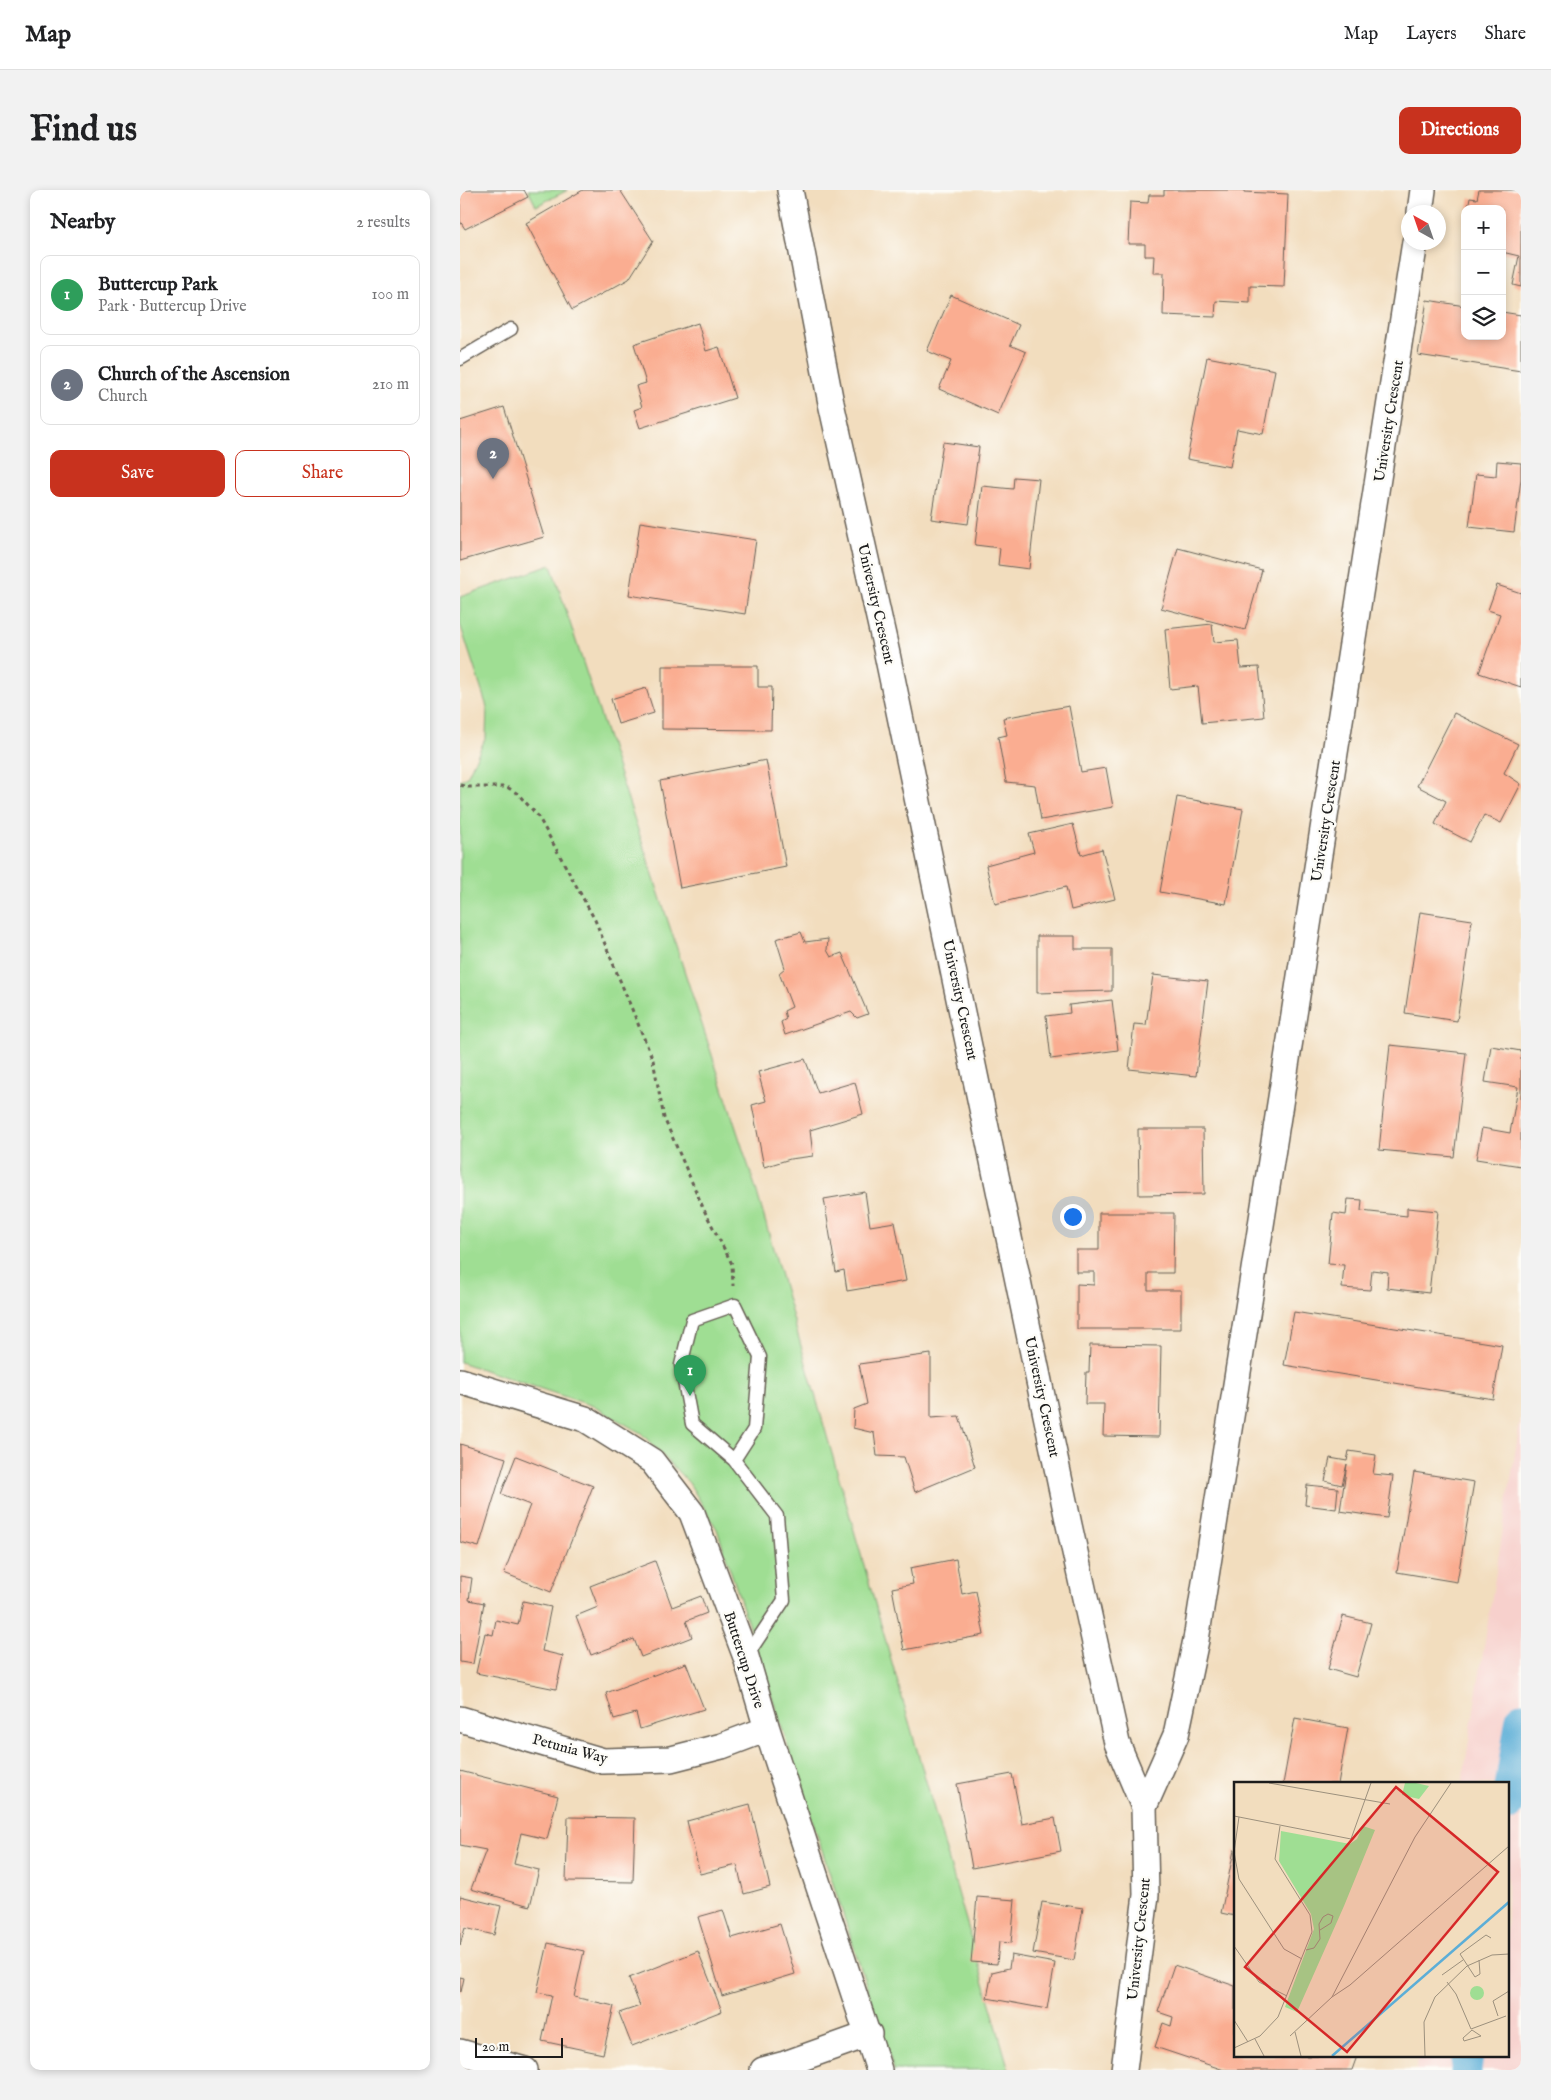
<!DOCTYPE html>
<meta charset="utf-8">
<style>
body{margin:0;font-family:"IM FELL English",serif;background:#f2f2f2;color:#202124}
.controls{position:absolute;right:15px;top:15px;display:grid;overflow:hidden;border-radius:10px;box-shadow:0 2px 8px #0003}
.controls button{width:45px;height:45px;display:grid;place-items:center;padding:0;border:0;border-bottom:1px solid #e0e0e0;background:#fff;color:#202124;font:25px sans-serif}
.compass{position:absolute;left:941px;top:15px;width:45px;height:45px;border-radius:50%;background:#fff;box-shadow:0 2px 8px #0003;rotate:320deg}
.scale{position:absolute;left:15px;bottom:12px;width:88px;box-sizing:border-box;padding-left:5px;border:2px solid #1c1c1c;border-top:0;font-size:14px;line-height:18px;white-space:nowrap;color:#1c1c1c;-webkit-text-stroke:4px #fdfcf7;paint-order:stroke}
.you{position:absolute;left:612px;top:1026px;width:18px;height:18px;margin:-12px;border:4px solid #fff;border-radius:50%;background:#1a73e8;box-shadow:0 0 0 8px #1a73e833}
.badge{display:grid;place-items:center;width:32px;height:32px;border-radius:50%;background:#c8321e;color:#fff;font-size:16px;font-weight:700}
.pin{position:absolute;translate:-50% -41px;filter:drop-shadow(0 1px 2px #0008)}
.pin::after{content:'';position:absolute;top:26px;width:18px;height:15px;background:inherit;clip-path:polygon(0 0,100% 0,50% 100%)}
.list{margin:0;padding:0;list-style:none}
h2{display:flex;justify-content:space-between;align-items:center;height:65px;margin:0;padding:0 20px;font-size:21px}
h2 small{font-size:16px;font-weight:400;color:#757577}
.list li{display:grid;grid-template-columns:32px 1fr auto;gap:15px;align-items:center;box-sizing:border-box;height:80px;margin:0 10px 10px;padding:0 10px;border:1px solid #e0e0e0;border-radius:10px}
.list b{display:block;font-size:19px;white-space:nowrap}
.list p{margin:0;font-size:16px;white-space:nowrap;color:#757577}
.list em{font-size:16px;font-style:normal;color:#757577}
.actions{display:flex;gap:10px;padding:15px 20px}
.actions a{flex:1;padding:11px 0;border:1px solid #c8321e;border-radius:10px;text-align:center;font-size:18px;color:#c8321e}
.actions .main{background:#c8321e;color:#fff}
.icon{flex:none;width:28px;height:28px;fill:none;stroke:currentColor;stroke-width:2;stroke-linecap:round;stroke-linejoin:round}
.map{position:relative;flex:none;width:1061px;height:1880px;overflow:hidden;border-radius:10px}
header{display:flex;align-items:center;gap:30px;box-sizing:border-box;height:70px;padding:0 25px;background:#fff;border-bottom:1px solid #e0e0e0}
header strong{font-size:24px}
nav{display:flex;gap:28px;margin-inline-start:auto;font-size:18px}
.intro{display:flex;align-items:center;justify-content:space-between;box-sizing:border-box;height:120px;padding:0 30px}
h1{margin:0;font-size:35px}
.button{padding:12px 22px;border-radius:10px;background:#c8321e;color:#fff;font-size:18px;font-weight:700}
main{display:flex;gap:30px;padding:0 30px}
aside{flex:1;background:#fff;border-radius:10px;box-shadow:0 2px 8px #0003}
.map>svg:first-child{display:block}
.built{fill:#f7d0cc}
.green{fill:#9fde93;stroke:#5e7d58}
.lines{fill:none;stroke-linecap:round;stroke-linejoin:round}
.canal{stroke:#5caed7;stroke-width:31}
.building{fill:#faad91}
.lane-casing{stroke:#676055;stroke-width:15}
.street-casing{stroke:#676055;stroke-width:28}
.path{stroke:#676055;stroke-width:3;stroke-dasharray:4 4;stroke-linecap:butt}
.lane{stroke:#fff;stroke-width:12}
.street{stroke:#fff;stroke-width:25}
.labels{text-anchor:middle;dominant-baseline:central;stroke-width:5;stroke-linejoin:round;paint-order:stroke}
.street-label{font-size:15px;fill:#1c1c1c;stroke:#fdfcf7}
.inset-river{fill:none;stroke:#5caed7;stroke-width:2.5}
.inset-road{fill:none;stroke:#9c907d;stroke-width:1}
.view{fill:#d62828;fill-opacity:0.15;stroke:#d62828;stroke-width:2.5}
.inset-edge{fill:none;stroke:#1c1c1c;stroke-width:2.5}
</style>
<header>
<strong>Map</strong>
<nav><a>Map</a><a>Layers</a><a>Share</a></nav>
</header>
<div class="intro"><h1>Find us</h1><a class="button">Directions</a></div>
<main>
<aside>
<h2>Nearby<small>2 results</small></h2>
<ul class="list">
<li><span class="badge" style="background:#2e9e5b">1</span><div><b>Buttercup Park</b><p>Park · Buttercup Drive</p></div><em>100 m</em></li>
<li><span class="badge" style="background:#6b7280">2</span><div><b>Church of the Ascension</b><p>Church</p></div><em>210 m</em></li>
</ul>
<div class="actions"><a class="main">Save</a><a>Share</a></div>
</aside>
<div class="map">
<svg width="1061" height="1880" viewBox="0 0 1061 1880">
<rect width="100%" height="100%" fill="#fdfcf7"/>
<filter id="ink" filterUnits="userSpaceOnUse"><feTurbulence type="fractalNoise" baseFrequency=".02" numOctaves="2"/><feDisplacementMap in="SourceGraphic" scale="10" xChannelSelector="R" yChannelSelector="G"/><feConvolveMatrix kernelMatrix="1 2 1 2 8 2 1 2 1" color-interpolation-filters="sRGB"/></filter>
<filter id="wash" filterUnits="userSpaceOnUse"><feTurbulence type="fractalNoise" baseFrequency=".0096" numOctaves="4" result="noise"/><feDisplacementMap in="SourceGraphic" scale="20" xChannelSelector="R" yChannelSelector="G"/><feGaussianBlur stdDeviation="1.12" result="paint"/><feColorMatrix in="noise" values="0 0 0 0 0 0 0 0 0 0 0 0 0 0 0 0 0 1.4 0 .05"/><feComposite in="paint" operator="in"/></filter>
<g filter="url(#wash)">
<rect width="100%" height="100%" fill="#f2ddbe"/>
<!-- built -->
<path class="built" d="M 1061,1226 L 1061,1880 L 956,1880 L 958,1866 L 1047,1866 L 1047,1594 L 1002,1594 Z"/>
<!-- green -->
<path class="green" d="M 68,0 L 108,0 L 76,16 Z
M 91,375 L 296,999 L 549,1880 L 434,1880 L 257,1339 L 229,1293 L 181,1243 L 133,1216 L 0,1172 L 0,590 L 7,587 L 26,547 L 27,517 L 0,434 L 0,407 Z"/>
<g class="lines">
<!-- canal -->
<path class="canal" d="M 1047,1616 L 1061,1528
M 1006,1880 L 1008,1866"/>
</g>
<g id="blocks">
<!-- building -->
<path class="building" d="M 0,0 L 64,0 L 68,7 L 5,39 L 0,31 Z
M 123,0 L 160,0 L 193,51 L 169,89 L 112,120 L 66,33 Z
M 704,0 L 784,0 L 784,2 L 828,4 L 824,97 L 790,96 L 790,113 L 756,111 L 755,127 L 703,125 L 704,83 L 693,83 L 694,66 L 685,66 L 685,54 L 668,54 L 670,12 L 688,13 L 689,5 L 704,5 Z
M 1019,0 L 1061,0 L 1061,97 L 1053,95 L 1059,66 L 1042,62 L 1042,19 L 1008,19 L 1010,8 L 1017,9 Z
M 491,105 L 559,135 L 550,155 L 566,162 L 538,225 L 479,199 L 491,171 L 467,161 Z
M 967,110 L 1005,116 L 1005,146 L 1042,146 L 1042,122 L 1061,125 L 1061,181 L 958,165 Z
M 238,133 L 246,161 L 259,157 L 275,208 L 180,238 L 174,220 L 182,217 L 176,196 L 186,193 L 174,154 Z
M 747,167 L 815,180 L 803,244 L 777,239 L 770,277 L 727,269 Z
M 44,217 L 84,347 L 0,371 L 0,231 Z
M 483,252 L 519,257 L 508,334 L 471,329 Z
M 1037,271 L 1061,273 L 1061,289 L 1054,342 L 1009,337 L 1016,284 L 1036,286 Z
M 554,287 L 579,289 L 569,379 L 538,375 L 540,358 L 515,355 L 522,296 L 553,299 Z
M 180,332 L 296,350 L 285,424 L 169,405 Z
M 718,358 L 802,380 L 785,440 L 701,418 Z
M 1037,395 L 1061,403 L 1061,497 L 1019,483 L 1040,424 L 1028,420 Z
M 752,434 L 754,452 L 778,450 L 781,478 L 799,477 L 804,527 L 742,533 L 738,496 L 710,499 L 705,439 Z
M 202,476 L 298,476 L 298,497 L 312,497 L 311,540 L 202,539 Z
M 186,498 L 194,523 L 158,534 L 151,509 Z
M 609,516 L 621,582 L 646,578 L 653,617 L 581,630 L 575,595 L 546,592 L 538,547 L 547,545 L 543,528 Z
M 994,523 L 1058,554 L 1044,583 L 1061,594 L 1041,633 L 1024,625 L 1010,652 L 975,634 L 986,611 L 957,596 Z
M 306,570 L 326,677 L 220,698 L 200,591 Z
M 717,607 L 783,619 L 766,714 L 700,702 Z
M 613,634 L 621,665 L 642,659 L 655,709 L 611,720 L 606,697 L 535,714 L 526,675 L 574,662 L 569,644 Z
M 960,722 L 1012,730 L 997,831 L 945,823 Z
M 341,742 L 345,752 L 368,749 L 367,760 L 371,767 L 382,763 L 408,824 L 397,828 L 391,822 L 325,845 L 321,832 L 326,829 L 324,821 L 332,817 L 319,783 L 325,778 L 316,749 Z
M 577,746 L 615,746 L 615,759 L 652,759 L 652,801 L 577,803 Z
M 693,785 L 748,791 L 736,886 L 669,879 L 674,834 L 686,835 Z
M 652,810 L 658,860 L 591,869 L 586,826 L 610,823 L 609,815 Z
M 930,855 L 1006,863 L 994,967 L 919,960 Z
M 1031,856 L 1061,861 L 1061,976 L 1016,969 L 1022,938 L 1050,943 L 1058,897 L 1025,892 Z
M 345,869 L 358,903 L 395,892 L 403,924 L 350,940 L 353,966 L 330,969 L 304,977 L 292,915 L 306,911 L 298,882 Z
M 678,939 L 743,939 L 744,1004 L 679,1005 Z
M 405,1002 L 410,1036 L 435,1032 L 446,1091 L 387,1101 L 384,1080 L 376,1082 L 364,1009 Z
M 888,1009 L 902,1010 L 901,1021 L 947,1026 L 947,1018 L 978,1021 L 969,1103 L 927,1098 L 928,1082 L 912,1080 L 910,1100 L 882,1098 L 884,1075 L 868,1074 L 873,1023 L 886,1025 Z
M 639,1023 L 714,1023 L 713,1083 L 688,1083 L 688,1100 L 721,1100 L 721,1139 L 617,1139 L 617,1094 L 634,1095 L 634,1082 L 616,1082 L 616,1060 L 639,1060 Z
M 834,1122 L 1042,1155 L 1033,1209 L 824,1175 Z
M 630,1155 L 701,1156 L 699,1247 L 643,1246 L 644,1214 L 625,1214 L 626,1182 L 629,1182 Z
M 471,1164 L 471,1228 L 499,1226 L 515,1277 L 455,1302 L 444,1267 L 417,1266 L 414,1243 L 393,1238 L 394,1219 L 407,1214 L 399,1174 Z
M 0,1254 L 46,1268 L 19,1357 L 0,1352 Z
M 889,1261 L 916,1265 L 913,1284 L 933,1286 L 927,1328 L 880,1321 L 887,1274 L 882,1295 L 865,1291 L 870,1268 L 887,1271 Z
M 56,1266 L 133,1296 L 91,1402 L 44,1383 L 70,1315 L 41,1304 Z
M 954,1282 L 1014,1292 L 997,1392 L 937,1382 Z
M 847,1295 L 878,1298 L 876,1319 L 845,1315 Z
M 496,1369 L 502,1404 L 516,1401 L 524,1445 L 444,1460 L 432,1398 L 453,1394 L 450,1378 Z
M 195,1371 L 212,1417 L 241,1406 L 247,1423 L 226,1431 L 232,1447 L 181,1467 L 174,1449 L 131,1465 L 116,1426 L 138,1417 L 130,1396 Z
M 0,1386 L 12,1388 L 9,1410 L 24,1413 L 13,1474 L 0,1472 Z
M 63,1411 L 91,1417 L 82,1461 L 103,1466 L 96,1499 L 16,1483 L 25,1443 L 33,1445 L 36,1430 L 58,1435 Z
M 883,1426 L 911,1433 L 896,1487 L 868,1479 Z
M 226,1473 L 244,1519 L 180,1539 L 176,1523 L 154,1529 L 146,1503 Z
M 835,1528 L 888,1538 L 878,1594 L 823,1594 Z
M 0,1581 L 98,1606 L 87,1649 L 61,1643 L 54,1674 L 79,1680 L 70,1716 L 11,1699 L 26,1660 L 0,1655 Z
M 552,1584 L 562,1634 L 595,1628 L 601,1661 L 512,1678 L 497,1594 Z
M 290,1614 L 310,1697 L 284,1704 L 277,1675 L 240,1684 L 227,1631 Z
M 108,1627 L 175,1628 L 173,1692 L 106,1691 Z
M 774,1660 L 775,1660 L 775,1726 L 761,1723 Z
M 0,1706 L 41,1716 L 34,1745 L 5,1738 L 0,1755 Z
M 517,1707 L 555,1710 L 551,1753 L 539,1752 L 537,1774 L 511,1772 Z
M 582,1712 L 623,1718 L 614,1770 L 573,1763 Z
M 263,1720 L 272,1748 L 320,1734 L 335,1784 L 262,1806 L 238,1727 Z
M 88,1753 L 124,1761 L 114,1807 L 154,1816 L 143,1864 L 82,1851 L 92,1805 L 77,1802 Z
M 238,1761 L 262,1821 L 172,1856 L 159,1823 L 180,1816 L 169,1788 Z
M 551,1765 L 595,1773 L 587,1819 L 527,1808 L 532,1782 L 549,1778 Z
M 714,1775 L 775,1796 L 775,1866 L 897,1866 L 892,1880 L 764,1880 L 695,1857 L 703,1833 L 711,1836 L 713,1827 L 698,1822 Z
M 0,1787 L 4,1788 L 1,1802 L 0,1802 Z"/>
</g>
</g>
<g filter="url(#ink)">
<use href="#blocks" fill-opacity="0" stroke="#676055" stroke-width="1"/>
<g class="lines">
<!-- lane casing -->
<g class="lane-casing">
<path id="lane" d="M 0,169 L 51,139
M 274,1270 L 294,1239 L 300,1167 L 275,1115 L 232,1130 L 221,1175 L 232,1234 L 274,1270 L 317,1326 L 324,1410 L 286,1467"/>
</g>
<!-- street casing -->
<g class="street-casing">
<path id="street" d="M 330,0 L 371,213 L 426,459 L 609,1335 L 657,1553 L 684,1617 L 686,1705 L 664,1880
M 960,22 L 963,0
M 0,1191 L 125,1229 L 192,1271 L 232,1323 L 286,1467 L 307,1539 L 419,1880
M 0,1529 L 143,1571 L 211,1569 L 262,1556 L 307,1539
M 684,1617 L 716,1545 L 736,1450 L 955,52
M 0,1862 L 65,1880
M 303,1880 L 325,1874 L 409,1844"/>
</g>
<!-- path -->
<path class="path" d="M 0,595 L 8,597 L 47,597 L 58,604 L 78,626 L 135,730 L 193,870 L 204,928 L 245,1022 L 272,1074 L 273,1096"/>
<!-- lane -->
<use href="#lane" class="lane"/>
<!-- street -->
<use href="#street" class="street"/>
</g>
</g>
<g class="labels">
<!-- street labels -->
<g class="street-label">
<text transform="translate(929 231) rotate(-81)">University Crescent</text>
<text transform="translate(416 414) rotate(77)">University Crescent</text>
<text transform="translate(866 631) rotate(-81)">University Crescent</text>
<text transform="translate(500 810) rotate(78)">University Crescent</text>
<text transform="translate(582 1207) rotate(78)">University Crescent</text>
<text transform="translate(284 1470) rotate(72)">Buttercup Drive</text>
<text transform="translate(110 1559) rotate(15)">Petunia Way</text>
<text transform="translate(679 1749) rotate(-84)">University Crescent</text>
</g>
</g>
<!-- overview -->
<g transform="translate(774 1592)">
<rect width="275" height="275" fill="#f2ddbe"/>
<path d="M 171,1 L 182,1 L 195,4 L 185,17 L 168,13 ZM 129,44 L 141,48 L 110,124 L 63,230 L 51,225 L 80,147 L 77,132 L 45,79 L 47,49 L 116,62 L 123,57 ZM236 211a7 7 0 1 1 14 0a7 7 0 1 1-14 0Z" fill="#9fde93"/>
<path class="inset-river" d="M 98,274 L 275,120"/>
<path class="inset-road" d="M 35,1 L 156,22M 0,34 L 117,57 L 137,1M 5,35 L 0,70 L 5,97 L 50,167 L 68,177M 0,164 L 25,200 L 53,214M 72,168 L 80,166 L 86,157 L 85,142 L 89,135 L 94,132 L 99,134 L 97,141 L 86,148M 245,178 L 246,192 L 241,195 L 226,172 L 252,153 L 257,156M 208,193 L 229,178M 213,200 L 222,212 L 237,247 L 272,234M 98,215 L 116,203 L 275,64M 264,234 L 259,219 L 275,209M 0,238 L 14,260M 238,248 L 247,254 L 230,259 L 229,256 ZM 61,250 L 67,274M 56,254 L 98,215 L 181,55 L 217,1M 21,257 L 30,274M 0,266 L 26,254 L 44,235 L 78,150 L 76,133 L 41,77 L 46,44M 191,274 L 190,240 L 201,215 L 233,184 L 258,173 L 275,172"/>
<path class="view" d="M 162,5 L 264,90 L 113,270 L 11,185 Z"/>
<rect width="275" height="275" class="inset-edge"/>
</g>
</svg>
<div class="controls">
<button>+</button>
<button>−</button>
<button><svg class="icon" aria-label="layers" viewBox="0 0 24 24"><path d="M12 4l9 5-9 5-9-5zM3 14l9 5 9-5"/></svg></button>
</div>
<svg class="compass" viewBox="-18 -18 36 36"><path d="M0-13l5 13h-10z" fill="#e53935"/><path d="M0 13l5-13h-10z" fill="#757577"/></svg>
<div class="scale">20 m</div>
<div class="you"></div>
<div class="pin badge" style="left:230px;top:1206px;background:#2e9e5b">1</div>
<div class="pin badge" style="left:33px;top:289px;background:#6b7280">2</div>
</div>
</main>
